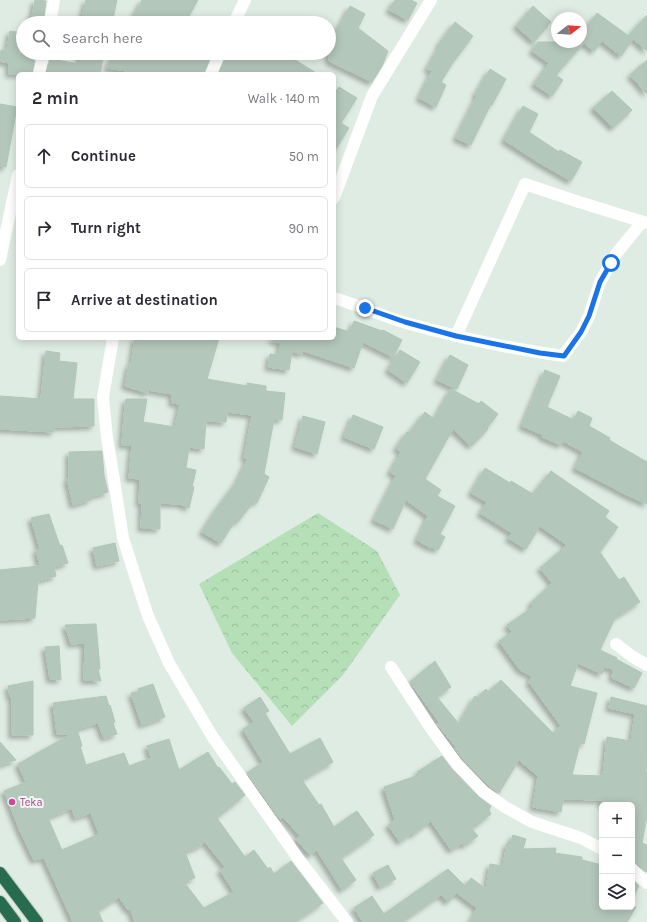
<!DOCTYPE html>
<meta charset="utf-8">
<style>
body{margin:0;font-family:Karla,sans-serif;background:#f7f7f7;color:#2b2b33}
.controls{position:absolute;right:12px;bottom:12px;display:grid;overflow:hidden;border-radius:6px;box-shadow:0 2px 10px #0003}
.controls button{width:36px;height:36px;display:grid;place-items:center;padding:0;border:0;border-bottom:1px solid #e1e1e2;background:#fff;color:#2b2b33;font:20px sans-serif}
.compass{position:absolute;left:551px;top:12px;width:36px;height:36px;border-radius:50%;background:#fff;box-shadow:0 2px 10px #0003;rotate:73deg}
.stop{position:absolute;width:12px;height:12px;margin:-9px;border:3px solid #1a73e8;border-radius:50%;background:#fff}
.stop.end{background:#1a73e8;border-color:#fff;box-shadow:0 1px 4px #0008}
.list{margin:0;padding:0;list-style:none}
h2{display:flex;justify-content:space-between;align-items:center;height:52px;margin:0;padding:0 16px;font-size:17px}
h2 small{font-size:13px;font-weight:400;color:#7c7c81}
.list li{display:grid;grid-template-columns:26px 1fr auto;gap:12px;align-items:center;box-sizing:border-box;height:64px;margin:0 8px 8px;padding:0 8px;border:1px solid #e1e1e2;border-radius:6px}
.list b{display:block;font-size:15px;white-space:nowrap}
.list em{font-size:13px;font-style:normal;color:#7c7c81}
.icon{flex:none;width:22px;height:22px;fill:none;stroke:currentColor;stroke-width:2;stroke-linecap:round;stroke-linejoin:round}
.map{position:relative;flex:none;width:647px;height:922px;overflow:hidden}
.search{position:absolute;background:#fff;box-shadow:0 2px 10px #0003;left:16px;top:16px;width:320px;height:44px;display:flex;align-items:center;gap:10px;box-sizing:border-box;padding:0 14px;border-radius:22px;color:#7c7c81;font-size:15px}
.panel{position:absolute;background:#fff;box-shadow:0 2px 10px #0003;left:16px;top:72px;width:320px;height:268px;border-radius:6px}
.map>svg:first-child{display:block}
.forest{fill:url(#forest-crowns)}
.building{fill:#b4c7bb;stroke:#b1c6b8;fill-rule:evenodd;filter:url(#shadow)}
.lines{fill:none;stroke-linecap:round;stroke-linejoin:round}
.highway-casing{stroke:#c0c9c4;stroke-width:14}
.street{stroke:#fff;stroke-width:12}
.highway{stroke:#276c4e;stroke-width:12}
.route{stroke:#1a73e8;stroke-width:5}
.hotel-dot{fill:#d1479c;stroke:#eff8f2;stroke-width:1.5}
.labels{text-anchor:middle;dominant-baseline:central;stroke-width:4;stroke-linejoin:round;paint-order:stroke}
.hotel-label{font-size:11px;fill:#b23c85;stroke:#eff8f2;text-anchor:start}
</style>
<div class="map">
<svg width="647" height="922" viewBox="0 0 647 922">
<defs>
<pattern id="forest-crowns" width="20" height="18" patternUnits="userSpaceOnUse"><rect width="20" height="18" fill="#b5dfb7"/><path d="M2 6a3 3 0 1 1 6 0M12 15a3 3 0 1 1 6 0" fill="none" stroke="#9bc09e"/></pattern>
<filter id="shadow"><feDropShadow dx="-3.5" dy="3.5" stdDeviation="2" flood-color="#0004"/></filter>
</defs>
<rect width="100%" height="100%" fill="#dfece3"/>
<!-- forest -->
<path class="forest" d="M 318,513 L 377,551 L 400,595 L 343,675 L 292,726 L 232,653 L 199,584 Z"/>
<!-- building -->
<path class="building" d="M 35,0 L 46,1 L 43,23 L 31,23 Z
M 86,0 L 117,0 L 112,23 L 81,23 Z
M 142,0 L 198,0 L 185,23 L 148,23 L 134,16 Z
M 395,0 L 411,0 L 417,3 L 408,20 L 389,10 Z
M 350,6 L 365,14 L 358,28 L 388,51 L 382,66 L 372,82 L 329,61 L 329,40 L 338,26 L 339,27 Z
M 533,6 L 551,22 L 534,42 L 516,26 Z
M 597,13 L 633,39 L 621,56 L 602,41 L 594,51 L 584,43 L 556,75 L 563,80 L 552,96 L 534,84 L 549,63 L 532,51 L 538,42 L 582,42 L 581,41 L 581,35 Z
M 647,15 L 647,51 L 629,35 Z
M 455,22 L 473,36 L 452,64 L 441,82 L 446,85 L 436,107 L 419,98 L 432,71 L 427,69 L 440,45 L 439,44 Z
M 10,31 L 22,33 L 19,53 L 36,53 L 32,74 L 9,74 L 9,63 L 0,61 L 1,50 L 7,50 Z
M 81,53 L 104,53 L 100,74 L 47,74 L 50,59 L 79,64 Z
M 115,53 L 147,53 L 168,60 L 171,53 L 212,53 L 204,74 L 136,74 L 127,71 L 107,68 Z
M 227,53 L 299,53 L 295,60 L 318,74 L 219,74 Z
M 647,60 L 647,94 L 630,75 Z
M 490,69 L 506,79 L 492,105 L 491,104 L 471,145 L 456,138 L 477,96 L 475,95 Z
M 339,87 L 357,98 L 341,123 L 349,128 L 334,152 L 334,94 Z
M 612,91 L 632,110 L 613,128 L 593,108 Z
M 0,104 L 17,107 L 6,167 L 0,166 Z
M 523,106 L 538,114 L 529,132 L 559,152 L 560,150 L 582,162 L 571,181 L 538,162 L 504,140 Z
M 354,321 L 382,331 L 383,330 L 402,340 L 393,357 L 363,342 L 354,368 L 303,351 L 302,354 L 292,351 L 289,370 L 268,367 L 270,354 L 278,355 L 281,343 L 272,340 L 273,338 L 334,338 L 334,327 L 350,332 Z
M 135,338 L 219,338 L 207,379 L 247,386 L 247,383 L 266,386 L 266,391 L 285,393 L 282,420 L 274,419 L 264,474 L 269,477 L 257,503 L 254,501 L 238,522 L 235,521 L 221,543 L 202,532 L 215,511 L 238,480 L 248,458 L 244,458 L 252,415 L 227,412 L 226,422 L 206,421 L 204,449 L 189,447 L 186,468 L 196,470 L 192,487 L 194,487 L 189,508 L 180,504 L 160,503 L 160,529 L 141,528 L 142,503 L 139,503 L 140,479 L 129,478 L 132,445 L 122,445 L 124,416 L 126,399 L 147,399 L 143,422 L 175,427 L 180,404 L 172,403 L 172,394 L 148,390 L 148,393 L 125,386 L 129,364 L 131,365 Z
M 400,350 L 420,362 L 407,383 L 388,370 Z
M 46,351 L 60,353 L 59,361 L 77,363 L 73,399 L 94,399 L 94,426 L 54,427 L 54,432 L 0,429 L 0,396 L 41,399 Z
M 450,355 L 468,365 L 457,389 L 437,380 Z
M 545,370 L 560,376 L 547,407 L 574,420 L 578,411 L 592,418 L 589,426 L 610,438 L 609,440 L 647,462 L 647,504 L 627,495 L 575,468 L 583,452 L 563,441 L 561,445 L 542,437 L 543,435 L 522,426 Z
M 451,389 L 479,404 L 481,401 L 498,414 L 487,428 L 488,429 L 471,446 L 453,429 L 425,479 L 441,490 L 437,496 L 455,506 L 440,534 L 445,537 L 438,550 L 432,547 L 431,548 L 417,540 L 428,516 L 406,500 L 393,529 L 374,520 L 396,476 L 390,472 L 401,452 L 396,448 L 407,432 L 409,433 L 425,412 L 434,419 Z
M 353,415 L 383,427 L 374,449 L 344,437 Z
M 303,416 L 325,422 L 317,454 L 295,447 Z
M 102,451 L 104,475 L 108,492 L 90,497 L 91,500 L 73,505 L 67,479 L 69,479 L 69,452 Z
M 485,468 L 510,483 L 511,481 L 533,494 L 551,471 L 609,511 L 605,517 L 618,527 L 600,552 L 619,580 L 624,577 L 640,602 L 615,618 L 600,650 L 617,658 L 616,659 L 642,673 L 634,688 L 612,678 L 613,669 L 603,667 L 602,674 L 578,663 L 570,686 L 597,693 L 584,744 L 580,743 L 572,775 L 603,776 L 607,737 L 631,741 L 635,714 L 609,708 L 611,697 L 647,706 L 647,757 L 646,772 L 647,772 L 647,816 L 642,843 L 647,845 L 647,871 L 646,872 L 637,864 L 632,862 L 632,805 L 602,805 L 602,800 L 563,799 L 561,812 L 533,807 L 538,776 L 519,760 L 499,793 L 489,786 L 463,759 L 455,748 L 456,747 L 437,724 L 439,722 L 410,682 L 435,661 L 451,687 L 437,697 L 459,724 L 475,696 L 477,698 L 486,689 L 488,692 L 501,680 L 553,733 L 561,726 L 529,682 L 532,676 L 520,670 L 499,641 L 512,632 L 507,625 L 533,607 L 530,604 L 552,583 L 540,568 L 567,545 L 540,526 L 526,549 L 508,538 L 512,533 L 480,513 L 487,502 L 471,493 Z
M 49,514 L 60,546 L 62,545 L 68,563 L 54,567 L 56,576 L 38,581 L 35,618 L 0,620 L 0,570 L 40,566 L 36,550 L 40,549 L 31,518 Z
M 115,543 L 119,561 L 97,566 L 93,548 Z
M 96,624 L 100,669 L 98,669 L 101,681 L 84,680 L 85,643 L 71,644 L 65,625 Z
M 59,646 L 61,680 L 50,679 L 45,647 Z
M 33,681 L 33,735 L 12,735 L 12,697 L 10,697 L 8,686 Z
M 153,684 L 165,717 L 142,725 L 131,693 L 138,692 L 138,689 Z
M 106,696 L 109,706 L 110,705 L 115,722 L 113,723 L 117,734 L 104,738 L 98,723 L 77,729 L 82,746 L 80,746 L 86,765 L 124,753 L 129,766 L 151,758 L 147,746 L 169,739 L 179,770 L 208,752 L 218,768 L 219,767 L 232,784 L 235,782 L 245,795 L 217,818 L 245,857 L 254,850 L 268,869 L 270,867 L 274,874 L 291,861 L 323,903 L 295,922 L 135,922 L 130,909 L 128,910 L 119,897 L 98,911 L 103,922 L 73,922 L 44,858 L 34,860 L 20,831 L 4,791 L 26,782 L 18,764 L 71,734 L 57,734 L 53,703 ZM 72,808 L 75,818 L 91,813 L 99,834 L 62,850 L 48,818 ZM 205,842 L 225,867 L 220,870 L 234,892 L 204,908 L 184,882 L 195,878 L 185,852 L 200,846 Z
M 260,697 L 269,711 L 265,713 L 290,754 L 320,738 L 333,762 L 302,780 L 319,805 L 321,804 L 334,827 L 357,811 L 374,835 L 341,858 L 356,880 L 342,890 L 317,850 L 310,855 L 296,839 L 300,836 L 283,817 L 280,819 L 247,773 L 263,762 L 243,729 L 254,722 L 244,708 Z
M 0,742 L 16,760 L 0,765 Z
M 442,756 L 452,769 L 479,797 L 491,806 L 489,810 L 491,814 L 472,829 L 478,836 L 464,846 L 463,843 L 451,850 L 431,821 L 413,835 L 412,833 L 400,842 L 388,825 L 395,820 L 384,787 L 419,775 L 417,772 Z
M 513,835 L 526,839 L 523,849 L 556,848 L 555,853 L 582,857 L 582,860 L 602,865 L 602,907 L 636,907 L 627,922 L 470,922 L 477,908 L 457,893 L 448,902 L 441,895 L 402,922 L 363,922 L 354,908 L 372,896 L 384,914 L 448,869 L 465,886 L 471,878 L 486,889 L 490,864 L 503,866 L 507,843 L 510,844 Z
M 388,865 L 396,879 L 380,887 L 373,873 Z
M 632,879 L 639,886 L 632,898 Z"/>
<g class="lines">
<!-- highway casing -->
<g class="highway-casing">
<path id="highway" d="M 0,873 L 37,922
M 0,902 L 15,922"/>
</g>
<!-- street -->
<path class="street" d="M 50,23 L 54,0
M 234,23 L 245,0
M 39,74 L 44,53
M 211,74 L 220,53
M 334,198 L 372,96 L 431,0
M 0,260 L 18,175
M 334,298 C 358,305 382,316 406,323 C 457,337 511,349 563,356 L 581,332 L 589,316 L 600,282 L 616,254 L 642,222
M 456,336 L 525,184 L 579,202 L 647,223
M 113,338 L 103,397 L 107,438 L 114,480 L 123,538 L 148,616 L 169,663 L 212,736 L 300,861 L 347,922
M 616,644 L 633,657 L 647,665
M 391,667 L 430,727 L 457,764 L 484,792 L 505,807 L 532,822 L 581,838 L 602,849
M 632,869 L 647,883"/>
<!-- highway -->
<use href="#highway" class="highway"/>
</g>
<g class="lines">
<!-- route -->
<path class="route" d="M 365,308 L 405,322 L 456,336 L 540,353 L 564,356 L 581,332 L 589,316 L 600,282 L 611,263"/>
</g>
<!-- markers -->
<circle class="hotel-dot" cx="12" cy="802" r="4"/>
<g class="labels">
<!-- hotel labels -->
<g class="hotel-label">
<text x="20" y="802">Teka</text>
</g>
</g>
</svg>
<div class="controls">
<button>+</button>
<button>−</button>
<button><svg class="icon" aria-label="layers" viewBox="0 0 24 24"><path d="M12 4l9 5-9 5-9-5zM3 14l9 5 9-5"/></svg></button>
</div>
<svg class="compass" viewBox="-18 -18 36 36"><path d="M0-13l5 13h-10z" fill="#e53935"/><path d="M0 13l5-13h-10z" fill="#7c7c81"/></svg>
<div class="stop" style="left:611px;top:263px"></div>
<div class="stop end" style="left:365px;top:308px"></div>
<div class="search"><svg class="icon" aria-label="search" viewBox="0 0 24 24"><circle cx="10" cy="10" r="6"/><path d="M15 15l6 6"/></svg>Search here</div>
<section class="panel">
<h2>2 min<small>Walk · 140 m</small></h2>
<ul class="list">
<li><svg class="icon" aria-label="ahead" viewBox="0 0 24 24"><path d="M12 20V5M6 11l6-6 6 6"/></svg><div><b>Continue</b></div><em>50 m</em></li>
<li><svg class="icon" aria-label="right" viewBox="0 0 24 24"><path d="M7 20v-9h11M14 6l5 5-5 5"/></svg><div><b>Turn right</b></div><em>90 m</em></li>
<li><svg class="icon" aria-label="arrive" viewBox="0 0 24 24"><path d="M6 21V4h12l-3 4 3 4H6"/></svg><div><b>Arrive at destination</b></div></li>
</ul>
</section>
</div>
